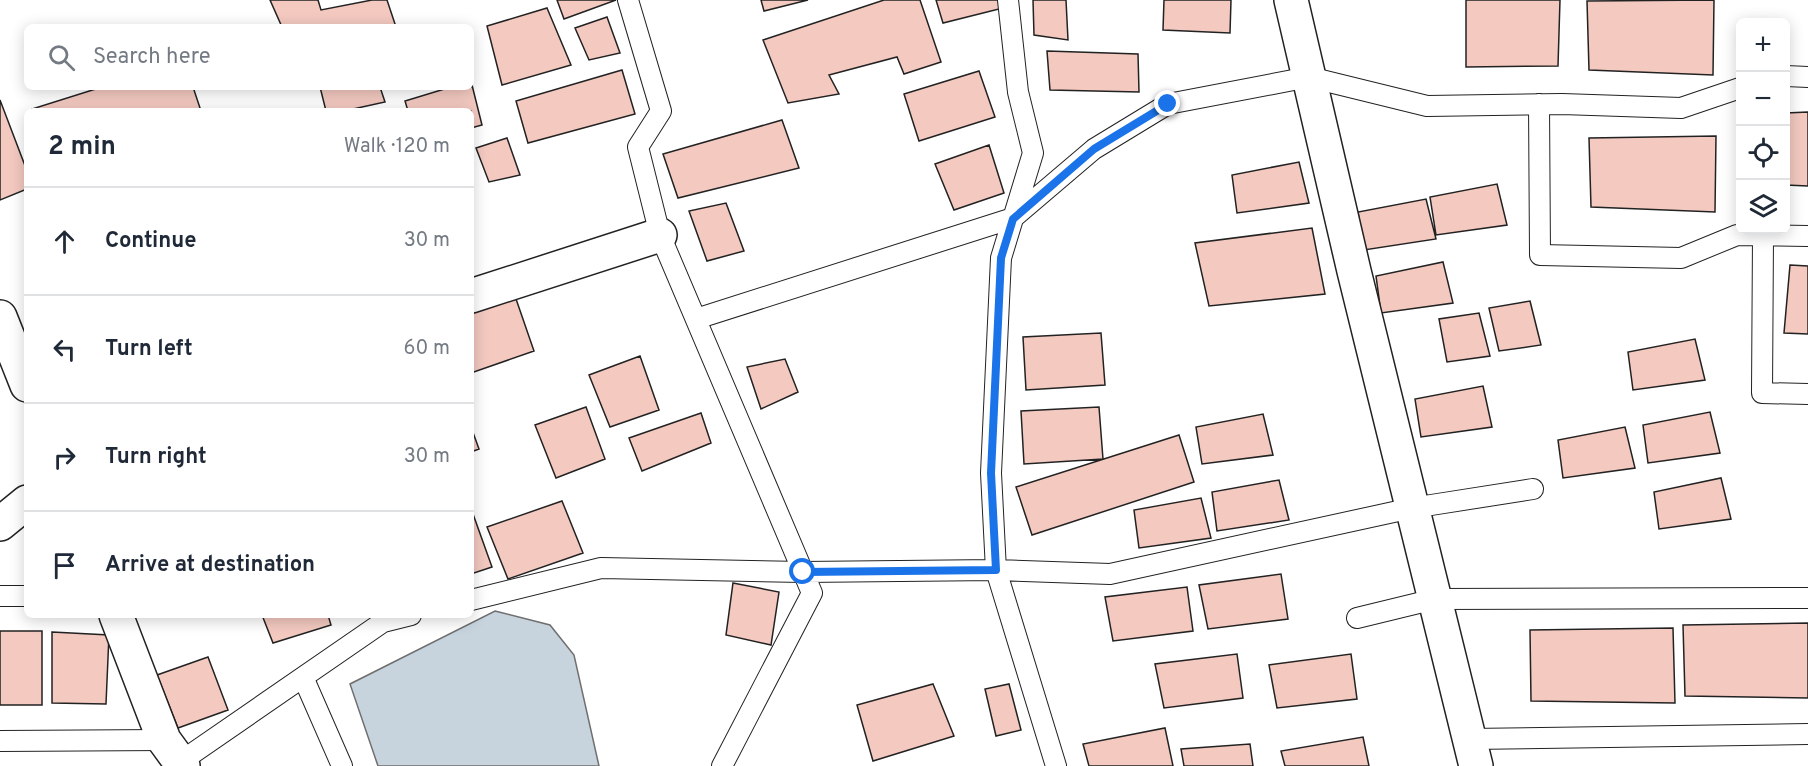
<!DOCTYPE html>
<meta charset="utf-8">
<style>
body{margin:0;font-family:Overpass,sans-serif;background:#f6f6f7;color:#1f2937}
.controls{position:absolute;right:18px;top:18px;display:grid;overflow:hidden;border-radius:9px;box-shadow:0 3px 15px #0003}
.controls button{width:54px;height:54px;display:grid;place-items:center;padding:0;border:0;border-bottom:2px solid #e0e1e3;background:#fff;color:#1f2937;font:30px sans-serif}
.stop{position:absolute;width:18px;height:18px;margin:-14px;border:4px solid #1a73e8;border-radius:50%;background:#fff}
.stop.end{background:#1a73e8;border-color:#fff;box-shadow:0 2px 6px #0008}
.list{margin:0;padding:0;list-style:none}
h2{display:flex;justify-content:space-between;align-items:center;height:78px;margin:0;padding:0 24px;font-size:26px}
h2 small{font-size:20px;font-weight:400;color:#747a83}
.list li{display:grid;grid-template-columns:39px 1fr auto;gap:18px;align-items:center;box-sizing:border-box;height:108px;padding:0 24px;border-top:2px solid #e0e1e3}
.list b{display:block;font-size:22px;white-space:nowrap}
.list em{font-size:20px;font-style:normal;color:#747a83}
.icon{flex:none;width:33px;height:33px;fill:none;stroke:currentColor;stroke-width:2;stroke-linecap:round;stroke-linejoin:round}
.map{position:relative;flex:none;width:1808px;height:766px;overflow:hidden}
.search{position:absolute;background:#fff;box-shadow:0 3px 15px #0003;left:24px;top:24px;width:450px;height:66px;display:flex;align-items:center;gap:15px;box-sizing:border-box;padding:0 21px;border-radius:9px;color:#747a83;font-size:22px}
.panel{position:absolute;background:#fff;box-shadow:0 3px 15px #0003;left:24px;top:108px;width:450px;height:510px;border-radius:9px}
.map>svg:first-child{display:block}
.water{fill:#c7d3dd;stroke:#6f6f6f;stroke-width:1.5}
.building{fill:#f3c9c0;stroke:#222;stroke-width:1.5}
.lines{fill:none;stroke-linecap:round;stroke-linejoin:round}
.lane-casing{stroke:#222;stroke-width:22}
.street-casing{stroke:#222;stroke-width:36}
.lane{stroke:#fff;stroke-width:20}
.street{stroke:#fff;stroke-width:33}
.route{stroke:#1a73e8;stroke-width:8}
</style>
<div class="map">
<svg width="1808" height="766" viewBox="0 0 1808 766">
<rect width="100%" height="100%" fill="#fff"/>
<!-- water -->
<path class="water" d="M 495,611 L 550,625 L 574,655 L 599,766 L 378,766 L 350,684 Z"/>
<!-- building -->
<path class="building" d="M 270,0 L 318,0 L 321,10 L 372,0 L 387,0 L 396,27 L 282,27 Z
M 557,0 L 616,0 L 564,19 Z
M 761,0 L 808,0 L 764,11 Z
M 884,0 L 920,0 L 941,62 L 904,74 L 897,57 L 829,75 L 839,94 L 788,103 L 763,40 Z
M 936,0 L 1005,0 L 1007,7 L 943,23 Z
M 1033,0 L 1066,0 L 1068,40 L 1034,35 Z
M 1164,0 L 1231,0 L 1230,33 L 1163,30 Z
M 1466,0 L 1560,0 L 1558,66 L 1466,67 Z
M 1714,0 L 1713,75 L 1589,70 L 1587,1 Z
M 547,8 L 571,65 L 502,85 L 487,26 Z
M 607,17 L 620,53 L 589,60 L 575,28 Z
M 1047,51 L 1138,54 L 1139,92 L 1050,90 Z
M 622,70 L 635,114 L 528,143 L 516,101 Z
M 979,71 L 995,117 L 919,141 L 904,94 Z
M 471,81 L 482,125 L 471,128 L 471,111 L 408,111 L 405,101 L 451,87 L 471,87 Z
M 102,87 L 193,87 L 201,111 L 32,111 L 32,109 Z
M 320,87 L 380,87 L 385,102 L 344,111 L 326,111 Z
M 0,100 L 27,171 L 27,189 L 0,200 Z
M 1808,112 L 1808,186 L 1786,185 L 1786,113 Z
M 782,120 L 799,168 L 678,198 L 663,154 Z
M 1716,136 L 1715,212 L 1591,207 L 1589,138 Z
M 507,138 L 520,175 L 489,182 L 476,148 Z
M 989,145 L 1004,193 L 954,210 L 935,164 Z
M 1299,162 L 1309,203 L 1237,213 L 1232,175 Z
M 1497,184 L 1507,225 L 1436,235 L 1430,197 Z
M 1426,199 L 1436,239 L 1364,250 L 1358,212 Z
M 726,203 L 744,251 L 707,261 L 689,211 Z
M 1312,228 L 1325,294 L 1209,306 L 1195,243 Z
M 1443,262 L 1453,303 L 1381,313 L 1376,276 Z
M 1790,265 L 1808,266 L 1808,334 L 1784,333 Z
M 515,296 L 534,351 L 471,373 L 471,313 Z
M 1530,301 L 1541,345 L 1499,351 L 1489,308 Z
M 1479,313 L 1490,356 L 1447,362 L 1439,319 Z
M 1101,333 L 1105,385 L 1026,390 L 1023,337 Z
M 1695,339 L 1705,380 L 1633,390 L 1628,352 Z
M 640,356 L 659,410 L 610,427 L 589,375 Z
M 785,359 L 798,392 L 761,409 L 747,367 Z
M 1483,386 L 1492,427 L 1421,437 L 1415,399 Z
M 586,407 L 605,459 L 556,478 L 535,425 Z
M 1099,407 L 1103,459 L 1024,464 L 1021,411 Z
M 1710,412 L 1720,453 L 1648,463 L 1643,425 Z
M 701,413 L 711,443 L 642,471 L 629,438 Z
M 1263,414 L 1273,455 L 1202,464 L 1196,427 Z
M 471,427 L 479,449 L 471,452 Z
M 1625,427 L 1635,468 L 1563,478 L 1558,440 Z
M 1179,435 L 1194,482 L 1032,535 L 1016,487 Z
M 1721,478 L 1731,519 L 1659,529 L 1654,492 Z
M 1279,480 L 1289,520 L 1217,531 L 1212,492 Z
M 1201,498 L 1211,538 L 1139,548 L 1134,510 Z
M 562,501 L 583,553 L 508,579 L 487,527 Z
M 471,514 L 473,514 L 492,567 L 471,574 Z
M 1281,574 L 1288,619 L 1208,629 L 1199,585 Z
M 733,583 L 779,592 L 771,645 L 726,635 Z
M 1187,587 L 1193,631 L 1113,641 L 1105,597 Z
M 262,615 L 328,615 L 331,625 L 273,643 Z
M 1808,623 L 1808,698 L 1685,696 L 1683,625 Z
M 1673,628 L 1675,703 L 1531,701 L 1530,630 Z
M 0,631 L 42,631 L 42,705 L 0,705 Z
M 52,632 L 109,635 L 106,704 L 52,703 Z
M 1237,654 L 1243,698 L 1164,708 L 1155,664 Z
M 1351,654 L 1357,699 L 1277,708 L 1269,665 Z
M 208,657 L 228,710 L 178,728 L 157,675 Z
M 933,684 L 954,736 L 873,761 L 857,705 Z
M 1009,684 L 1021,730 L 996,736 L 985,689 Z
M 1165,728 L 1173,766 L 1089,766 L 1083,744 Z
M 1363,737 L 1369,766 L 1285,766 L 1281,751 Z
M 1250,744 L 1253,766 L 1184,766 L 1181,749 Z"/>
<g class="lines">
<!-- lane casing -->
<g class="lane-casing">
<path id="lane" d="M 628,0 L 661,111 L 638,147 L 660,235 L 812,593 L 722,766
M 1008,0 L 1018,92 L 1033,153 L 1001,258 L 991,473 L 996,570 L 1056,766
M 1786,76 L 1808,77
M 1539,104 L 1540,255 L 1681,258 L 1737,235 L 1808,236
M 1763,236 L 1762,393 L 1808,394
M 696,319 L 1013,218 L 1094,149 L 1168,104 L 1309,77 L 1427,106 L 1562,104 L 1681,108 L 1740,88
M 0,596 L 27,596
M 471,600 L 601,568 L 803,572 L 996,570 L 1110,574 L 1412,508 L 1533,489
M 1357,618 L 1435,599 L 1808,598
M 303,677 L 342,766
M 1469,739 L 1808,734
M 0,741 L 164,740
M 180,762 L 383,622 L 411,615"/>
</g>
<!-- street casing -->
<g class="street-casing">
<path id="street" d="M 1291,0 L 1354,271 L 1476,766
M 471,296 L 660,235
M 0,317 L 27,385
M 0,524 L 27,502
M 116,615 L 164,740 L 183,766"/>
</g>
<!-- lane -->
<use href="#lane" class="lane"/>
<!-- street -->
<use href="#street" class="street"/>
</g>
<g class="lines">
<!-- route -->
<path class="route" d="M 803,572 L 996,570 L 991,473 L 1001,258 L 1013,219 L 1094,149 L 1168,104"/>
</g>
</svg>
<div class="controls">
<button>+</button>
<button>−</button>
<button><svg class="icon" aria-label="locate" viewBox="0 0 24 24"><circle cx="12" cy="12" r="6"/><path d="M12 2v4M12 18v4M2 12h4M18 12h4"/></svg></button>
<button><svg class="icon" aria-label="layers" viewBox="0 0 24 24"><path d="M12 4l9 5-9 5-9-5zM3 14l9 5 9-5"/></svg></button>
</div>
<div class="stop" style="left:803px;top:572px"></div>
<div class="stop end" style="left:1168px;top:104px"></div>
<div class="search"><svg class="icon" aria-label="search" viewBox="0 0 24 24"><circle cx="10" cy="10" r="6"/><path d="M15 15l6 6"/></svg>Search here</div>
<section class="panel">
<h2>2 min<small>Walk · 120 m</small></h2>
<ul class="list">
<li><svg class="icon" aria-label="ahead" viewBox="0 0 24 24"><path d="M12 20V5M6 11l6-6 6 6"/></svg><div><b>Continue</b></div><em>30 m</em></li>
<li><svg class="icon" aria-label="left" viewBox="0 0 24 24"><path d="M17 20v-9H6M10 6l-5 5 5 5"/></svg><div><b>Turn left</b></div><em>60 m</em></li>
<li><svg class="icon" aria-label="right" viewBox="0 0 24 24"><path d="M7 20v-9h11M14 6l5 5-5 5"/></svg><div><b>Turn right</b></div><em>30 m</em></li>
<li><svg class="icon" aria-label="arrive" viewBox="0 0 24 24"><path d="M6 21V4h12l-3 4 3 4H6"/></svg><div><b>Arrive at destination</b></div></li>
</ul>
</section>
</div>
